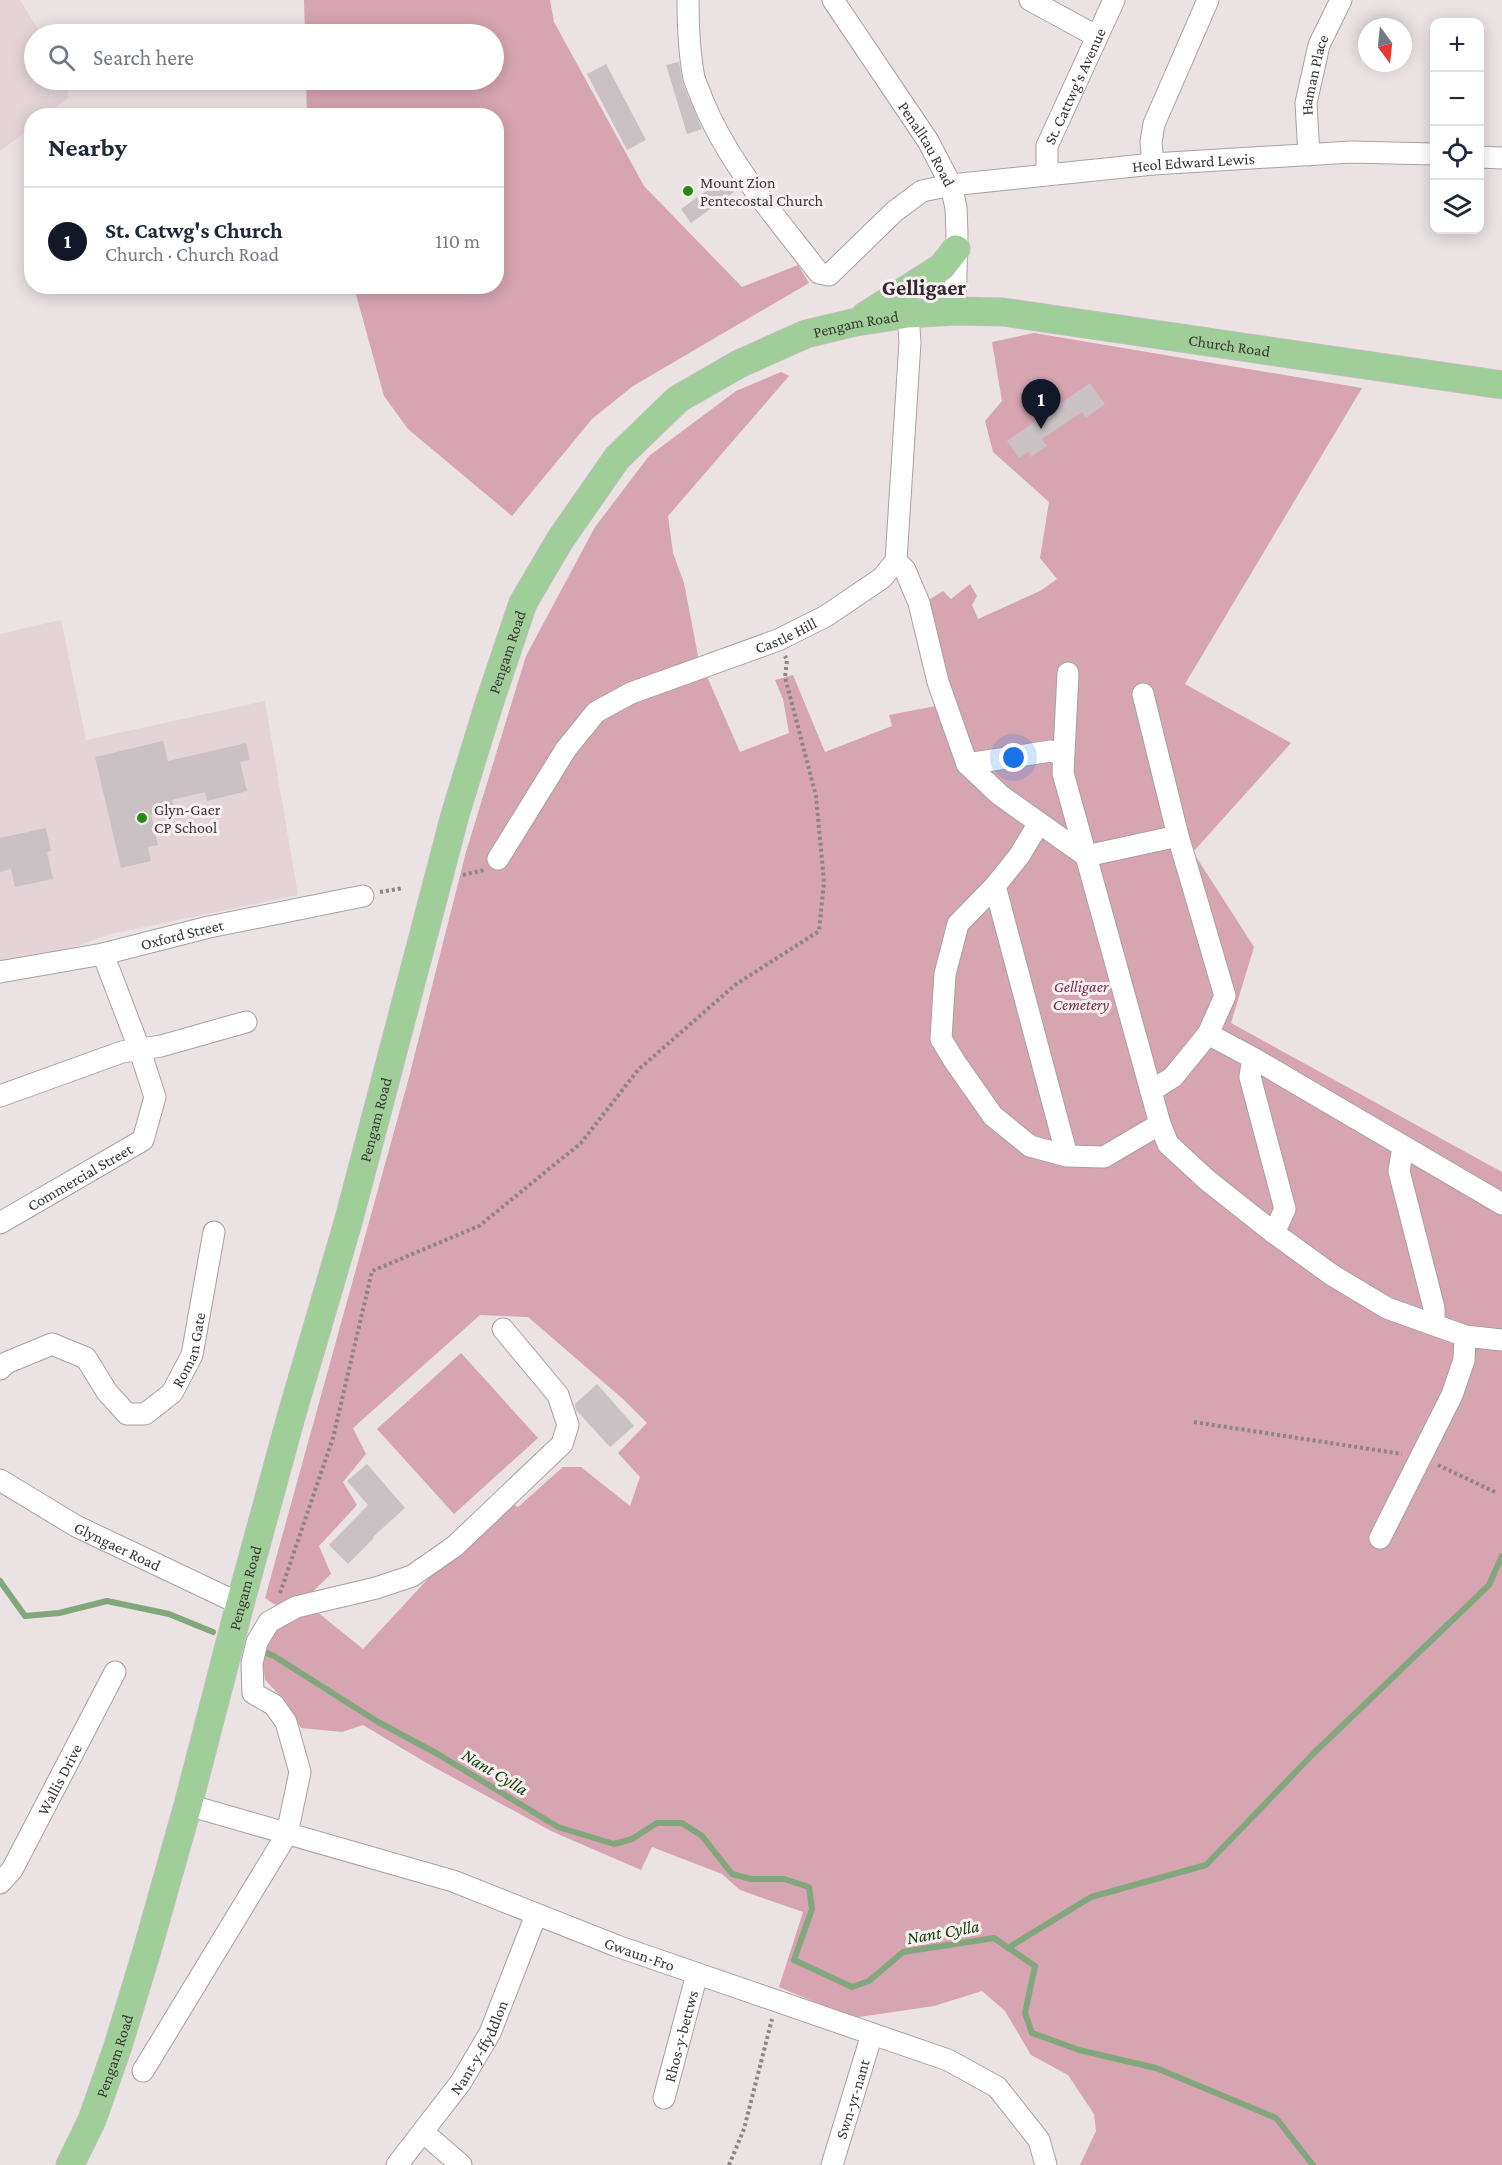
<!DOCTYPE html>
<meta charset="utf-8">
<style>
body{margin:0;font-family:"Crimson Pro",serif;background:#f2f2f3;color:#1f2937}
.controls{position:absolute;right:18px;top:18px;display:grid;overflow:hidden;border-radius:12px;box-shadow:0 3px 15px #0003}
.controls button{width:54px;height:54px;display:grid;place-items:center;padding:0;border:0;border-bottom:2px solid #e0e1e3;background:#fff;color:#1f2937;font:30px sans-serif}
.compass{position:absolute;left:1358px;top:18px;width:54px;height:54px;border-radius:50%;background:#fff;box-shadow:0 3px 15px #0003;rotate:165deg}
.you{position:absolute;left:1014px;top:758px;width:21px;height:21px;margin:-15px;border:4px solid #fff;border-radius:50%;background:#1a73e8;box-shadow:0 0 0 9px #1a73e833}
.badge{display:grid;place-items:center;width:39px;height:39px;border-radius:50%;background:#111827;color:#fff;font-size:20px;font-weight:700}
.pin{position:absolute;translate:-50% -50px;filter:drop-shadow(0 2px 3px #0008)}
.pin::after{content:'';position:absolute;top:32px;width:21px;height:18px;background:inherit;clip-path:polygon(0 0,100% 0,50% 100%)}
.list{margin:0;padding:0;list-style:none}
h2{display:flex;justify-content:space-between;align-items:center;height:78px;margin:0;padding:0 24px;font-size:26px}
h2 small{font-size:20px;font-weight:400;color:#747a83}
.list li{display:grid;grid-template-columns:39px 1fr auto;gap:18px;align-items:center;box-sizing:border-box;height:108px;padding:0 24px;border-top:2px solid #e0e1e3}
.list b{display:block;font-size:22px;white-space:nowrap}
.list p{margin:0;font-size:20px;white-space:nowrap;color:#747a83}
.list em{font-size:20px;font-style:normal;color:#747a83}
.icon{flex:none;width:33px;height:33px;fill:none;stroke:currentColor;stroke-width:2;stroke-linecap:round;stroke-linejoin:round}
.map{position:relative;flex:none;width:1502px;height:2165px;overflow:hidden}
.search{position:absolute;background:#fff;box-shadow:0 3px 15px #0003;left:24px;top:24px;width:480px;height:66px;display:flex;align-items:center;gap:15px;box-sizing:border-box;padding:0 21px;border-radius:33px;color:#747a83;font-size:22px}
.panel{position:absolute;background:#fff;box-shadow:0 3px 15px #0003;left:24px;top:108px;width:480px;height:186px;border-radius:24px}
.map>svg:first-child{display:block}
.built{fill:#e4d4d8}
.green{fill:#d7a4b2}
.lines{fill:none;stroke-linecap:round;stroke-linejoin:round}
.stream{stroke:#83a77d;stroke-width:6}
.building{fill:#c9c1c3}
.minor-casing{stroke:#a8a0a2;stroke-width:23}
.major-casing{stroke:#c0bfbf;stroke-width:29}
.path{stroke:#8b8586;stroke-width:4;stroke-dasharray:3 3;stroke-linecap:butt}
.minor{stroke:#fff;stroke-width:21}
.major{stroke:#9fce98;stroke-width:27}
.poi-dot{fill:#238d0e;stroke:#f7eff1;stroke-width:2}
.labels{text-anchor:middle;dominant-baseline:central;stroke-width:6;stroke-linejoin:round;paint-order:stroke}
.street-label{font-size:16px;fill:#3a3637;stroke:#f7eff1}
.poi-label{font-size:16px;fill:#3a3637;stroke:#f7eff1;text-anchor:start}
.park-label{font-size:16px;font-style:italic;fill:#752e46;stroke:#f7eff1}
.water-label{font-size:18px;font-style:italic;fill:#13460b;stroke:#f7eff1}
.district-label{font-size:22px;font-weight:bold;fill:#312b2c;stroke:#f7eff1}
</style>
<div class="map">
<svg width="1502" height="2165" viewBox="0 0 1502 2165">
<rect width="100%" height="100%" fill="#eae2e3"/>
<!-- built -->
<path class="built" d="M 0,0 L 20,0 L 41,34 L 34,34 L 34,80 L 65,80 L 69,97 L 47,115 L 32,116 L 31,128 L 0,151 Z
M 61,620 L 86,740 L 265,701 L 298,895 L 111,934 L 56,953 L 0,962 L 0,634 Z"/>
<!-- green -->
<path class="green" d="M 304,0 L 550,0 L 554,22 L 644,186 L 742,287 L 798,265 L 809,283 L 633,386 L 592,419 L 512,516 L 408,429 L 384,396 L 354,287 L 496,286 L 496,116 L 307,115 L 306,80 L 494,80 L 494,34 L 305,34 Z
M 1034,333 L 1362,388 L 1185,684 L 1291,743 L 1193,852 L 1254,947 L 1231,1023 L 1502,1172 L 1502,2165 L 1080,2165 L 1096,2131 L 1094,2114 L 1068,2075 L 1031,2055 L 1005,2011 L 982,1991 L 934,2006 L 852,2018 L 779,1987 L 803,1912 L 740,1890 L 722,1874 L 652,1847 L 641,1870 L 551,1831 L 430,1765 L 363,1725 L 342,1732 L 301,1728 L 287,1703 L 265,1680 L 262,1657 L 274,1630 L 300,1613 L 316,1611 L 363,1649 L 438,1568 L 508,1501 L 518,1507 L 563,1467 L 581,1467 L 630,1506 L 640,1477 L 618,1453 L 647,1423 L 623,1399 L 528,1317 L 480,1315 L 353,1428 L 366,1454 L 343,1482 L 357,1505 L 319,1546 L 331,1574 L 307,1597 L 277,1606 L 265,1598 L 408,1081 L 466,852 L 526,656 L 595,527 L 649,456 L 736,391 L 781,372 L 789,376 L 668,516 L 673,553 L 684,583 L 698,656 L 740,752 L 789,733 L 783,699 L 775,680 L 793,675 L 825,752 L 892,726 L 889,715 L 936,706 L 927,601 L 943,591 L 951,599 L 970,584 L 977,596 L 972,605 L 978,619 L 1040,591 L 1057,579 L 1040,558 L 1049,502 L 993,452 L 985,421 L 1002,401 L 992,342 Z
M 461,1353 L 538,1438 L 454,1514 L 377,1429 Z"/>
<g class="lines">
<!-- stream -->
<path class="stream" d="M 0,1581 L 25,1616 L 59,1613 L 107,1601 L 169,1614 L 213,1632
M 260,1650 L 274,1656 L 378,1722 L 436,1753 L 558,1827 L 614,1844 L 632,1839 L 657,1823 L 682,1823 L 702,1836 L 732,1874 L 751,1879 L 784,1879 L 809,1887 L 812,1909 L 794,1960 L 852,1987 L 869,1981 L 903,1952 L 994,1938 L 1035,1966 L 1025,2013 L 1032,2033 L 1079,2050 L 1156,2068 L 1276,2118 L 1313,2165
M 1008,1948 L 1091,1897 L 1206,1865 L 1314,1753 L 1489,1585 L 1502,1556"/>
</g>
<!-- building -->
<path class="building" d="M 679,62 L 683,84 L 702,129 L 687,134 L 666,65 Z
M 606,64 L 646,140 L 627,150 L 587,74 Z
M 724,178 L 734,192 L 691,223 L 681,209 Z
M 1090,383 L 1105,404 L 1086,418 L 1082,412 L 1042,439 L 1047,446 L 1031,457 L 1028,452 L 1019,458 L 1007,441 Z
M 163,741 L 168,761 L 246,743 L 250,760 L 240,762 L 247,791 L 207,801 L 205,792 L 172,800 L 175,810 L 151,815 L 158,845 L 148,847 L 151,861 L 121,868 L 95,757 Z
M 46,828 L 51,851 L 47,852 L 53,879 L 15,887 L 11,869 L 0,872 L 0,838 Z
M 597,1384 L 634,1426 L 610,1447 L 576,1410 L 575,1404 Z
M 367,1464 L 405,1508 L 373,1537 L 374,1538 L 348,1564 L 329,1545 L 368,1505 L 347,1481 Z"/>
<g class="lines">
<!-- minor casing -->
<g class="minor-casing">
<g id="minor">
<path id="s1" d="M 688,0 C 688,26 689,52 694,78 C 696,85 700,92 702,99 C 728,164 777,218 819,273 L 829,275 L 895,211 L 922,191 L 951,185 L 1153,164 L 1351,152 L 1434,154"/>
<path id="s2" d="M 833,0 L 928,141 L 951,185 L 956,208 L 957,234 L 955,311"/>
<path d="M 1030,0 L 1096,36"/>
<path id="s3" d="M 1309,155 L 1306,103 L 1319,45 L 1341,0"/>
<path d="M 1480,157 L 1502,158"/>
<path d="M 1153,164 L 1151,142 L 1154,124 L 1208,0"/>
<path id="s4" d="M 1047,173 L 1047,146 L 1114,0"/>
<path d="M 896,561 L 905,570 L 919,603 L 938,682 L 967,764 L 1000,795 L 1086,856 L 1160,1124 L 1168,1144 L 1207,1180 L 1274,1233 L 1332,1275 L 1387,1308 L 1465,1336 L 1502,1340"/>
<path d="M 1068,673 L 1063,773 L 1086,856 L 1178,836"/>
<path d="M 1143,694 L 1178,836 L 1225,996 L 1208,1034 L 1253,1058 L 1502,1204"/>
<path d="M 967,764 L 1051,751 L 1063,755"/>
<path id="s5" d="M 498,859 L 566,749 L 596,712 L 631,693 L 778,640 L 826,616 L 882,578 L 896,561 L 910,342 L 908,314"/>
<path d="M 995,886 L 1019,856 L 1039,823"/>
<path id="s6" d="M 0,972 L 103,954 L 209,927 L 363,896"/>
<path d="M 1253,1058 L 1250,1077 L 1285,1209 L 1274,1233"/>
<path d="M 1151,1091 L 1173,1077 L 1208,1034"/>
<path d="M 0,1096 L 122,1052 L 161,1046 L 246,1022"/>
<path d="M 1403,1147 L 1399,1171 L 1434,1308 L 1434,1324"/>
<path d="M 1067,1156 L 995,886 L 958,924 L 945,974 L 941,1039 L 955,1062 L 993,1116 L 1030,1146 L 1067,1156 L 1104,1157 L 1160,1124"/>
<path id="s7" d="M 0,1223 L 143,1140 L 155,1097 L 139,1048 L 103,954"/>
<path id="s8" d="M 0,1369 L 6,1363 L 52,1344 L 86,1358 L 107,1392 L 127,1414 L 145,1414 L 172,1393 L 192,1355 L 214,1232"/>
<path id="s9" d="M 0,1480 L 76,1526 L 240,1604"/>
<path d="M 1380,1538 L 1452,1395 L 1464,1360 L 1465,1336"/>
<path id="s10" d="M 188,1805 L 453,1881 L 617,1946 L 948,2060 L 997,2087 L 1039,2140 L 1046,2165"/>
<path id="s11" d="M 0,1883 L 12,1870 L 115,1672"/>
<path d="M 143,2071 L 287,1834 L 300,1772 L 286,1722 L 274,1705 L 253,1693 L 252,1663 L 257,1642 L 269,1622 L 296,1607 L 376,1588 L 412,1576 L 455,1546 L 562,1444 L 568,1425 L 558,1395 L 503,1329"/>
<path id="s12" d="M 664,2098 L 697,1974"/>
<path d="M 423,2132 L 461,2165"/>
<path id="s13" d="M 397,2165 L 461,2082 L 490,2033 L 536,1915"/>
<path id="s14" d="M 832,2165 L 872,2034"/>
</g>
</g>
<!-- major casing -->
<g class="major-casing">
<g id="major">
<path d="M 865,316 L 942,267 L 956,249"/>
<path id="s15" d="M 70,2165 L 92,2120 L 118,2046 L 148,1947 L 188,1805 L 240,1604 L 291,1417 L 349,1219 L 455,815 L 489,704 L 523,603 L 560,540 L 617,458 L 678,399 L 739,364 L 806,334 L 856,322 L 908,314 L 955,311 L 1003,312 L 1502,385"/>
</g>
</g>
<!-- path -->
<path class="path" d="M 463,875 L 484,870
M 380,892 L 403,888
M 1194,1422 L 1402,1454
M 1438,1465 L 1497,1493
M 280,1593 L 333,1438 L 372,1271 L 479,1226 L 581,1143 L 638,1070 L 735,985 L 819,931 L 824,882 L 816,796 L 785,677 L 787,660 L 785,656
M 729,2165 L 744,2129 L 772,2019"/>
<!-- minor -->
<use href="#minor" class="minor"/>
<!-- major -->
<use href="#major" class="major"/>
</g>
<!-- markers -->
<g class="poi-dot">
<circle cx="688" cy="191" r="6"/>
<circle cx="142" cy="818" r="6"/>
</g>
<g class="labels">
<!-- street labels -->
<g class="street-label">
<text stroke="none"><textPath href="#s3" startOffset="81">Haman Place</textPath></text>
<text stroke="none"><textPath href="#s4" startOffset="93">St. Cattwg's Avenue</textPath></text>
<text stroke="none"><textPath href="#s2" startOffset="172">Penalltau Road</textPath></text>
<text stroke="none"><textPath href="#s1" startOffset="720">Heol Edward Lewis</textPath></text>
<text stroke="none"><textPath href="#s15" startOffset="2080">Pengam Road</textPath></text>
<text stroke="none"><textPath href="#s15" startOffset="2457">Church Road</textPath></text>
<text stroke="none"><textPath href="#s5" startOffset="382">Castle Hill</textPath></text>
<text stroke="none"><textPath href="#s15" startOffset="1576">Pengam Road</textPath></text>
<text stroke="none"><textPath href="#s6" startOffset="186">Oxford Street</textPath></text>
<text stroke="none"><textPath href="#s15" startOffset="1090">Pengam Road</textPath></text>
<text stroke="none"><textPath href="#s7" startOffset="92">Commercial Street</textPath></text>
<text stroke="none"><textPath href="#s8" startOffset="264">Roman Gate</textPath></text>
<text stroke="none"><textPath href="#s9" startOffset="135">Glyngaer Road</textPath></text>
<text stroke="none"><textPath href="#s15" startOffset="604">Pengam Road</textPath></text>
<text stroke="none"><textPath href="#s11" startOffset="120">Wallis Drive</textPath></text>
<text stroke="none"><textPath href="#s10" startOffset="476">Gwaun-Fro</textPath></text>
<text stroke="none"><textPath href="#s12" startOffset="64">Rhos-y-bettws</textPath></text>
<text stroke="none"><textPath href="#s13" startOffset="144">Nant-y-ffyddlon</textPath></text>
<text stroke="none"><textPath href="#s15" startOffset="118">Pengam Road</textPath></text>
<text stroke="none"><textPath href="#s14" startOffset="69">Swn-yr-nant</textPath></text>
</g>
<!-- poi labels -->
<g class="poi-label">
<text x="700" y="182">Mount Zion<tspan x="700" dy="18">Pentecostal Church</tspan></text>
<text x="154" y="809">Glyn-Gaer<tspan x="154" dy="18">CP School</tspan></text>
</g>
<!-- park labels -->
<g class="park-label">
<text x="1081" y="986">Gelligaer<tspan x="1081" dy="18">Cemetery</tspan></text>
</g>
<!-- water labels -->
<g class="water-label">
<text transform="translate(495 1772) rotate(31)">Nant Cylla</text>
<text transform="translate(943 1932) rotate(-10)">Nant Cylla</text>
</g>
<!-- district labels -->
<g class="district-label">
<text x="924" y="287">Gelligaer</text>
</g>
</g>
</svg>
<div class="controls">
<button>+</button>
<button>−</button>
<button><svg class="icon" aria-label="locate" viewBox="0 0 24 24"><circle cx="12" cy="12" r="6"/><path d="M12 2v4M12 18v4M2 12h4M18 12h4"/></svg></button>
<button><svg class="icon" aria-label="layers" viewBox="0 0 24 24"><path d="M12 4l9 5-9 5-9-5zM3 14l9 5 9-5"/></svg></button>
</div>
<svg class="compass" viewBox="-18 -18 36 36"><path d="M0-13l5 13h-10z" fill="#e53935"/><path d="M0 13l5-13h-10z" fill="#747a83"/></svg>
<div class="you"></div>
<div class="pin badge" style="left:1041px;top:429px">1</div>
<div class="search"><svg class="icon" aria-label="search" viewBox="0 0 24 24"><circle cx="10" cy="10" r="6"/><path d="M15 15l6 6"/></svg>Search here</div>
<section class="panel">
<h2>Nearby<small></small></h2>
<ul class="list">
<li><span class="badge">1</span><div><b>St. Catwg's Church</b><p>Church · Church Road</p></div><em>110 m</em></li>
</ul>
</section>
</div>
